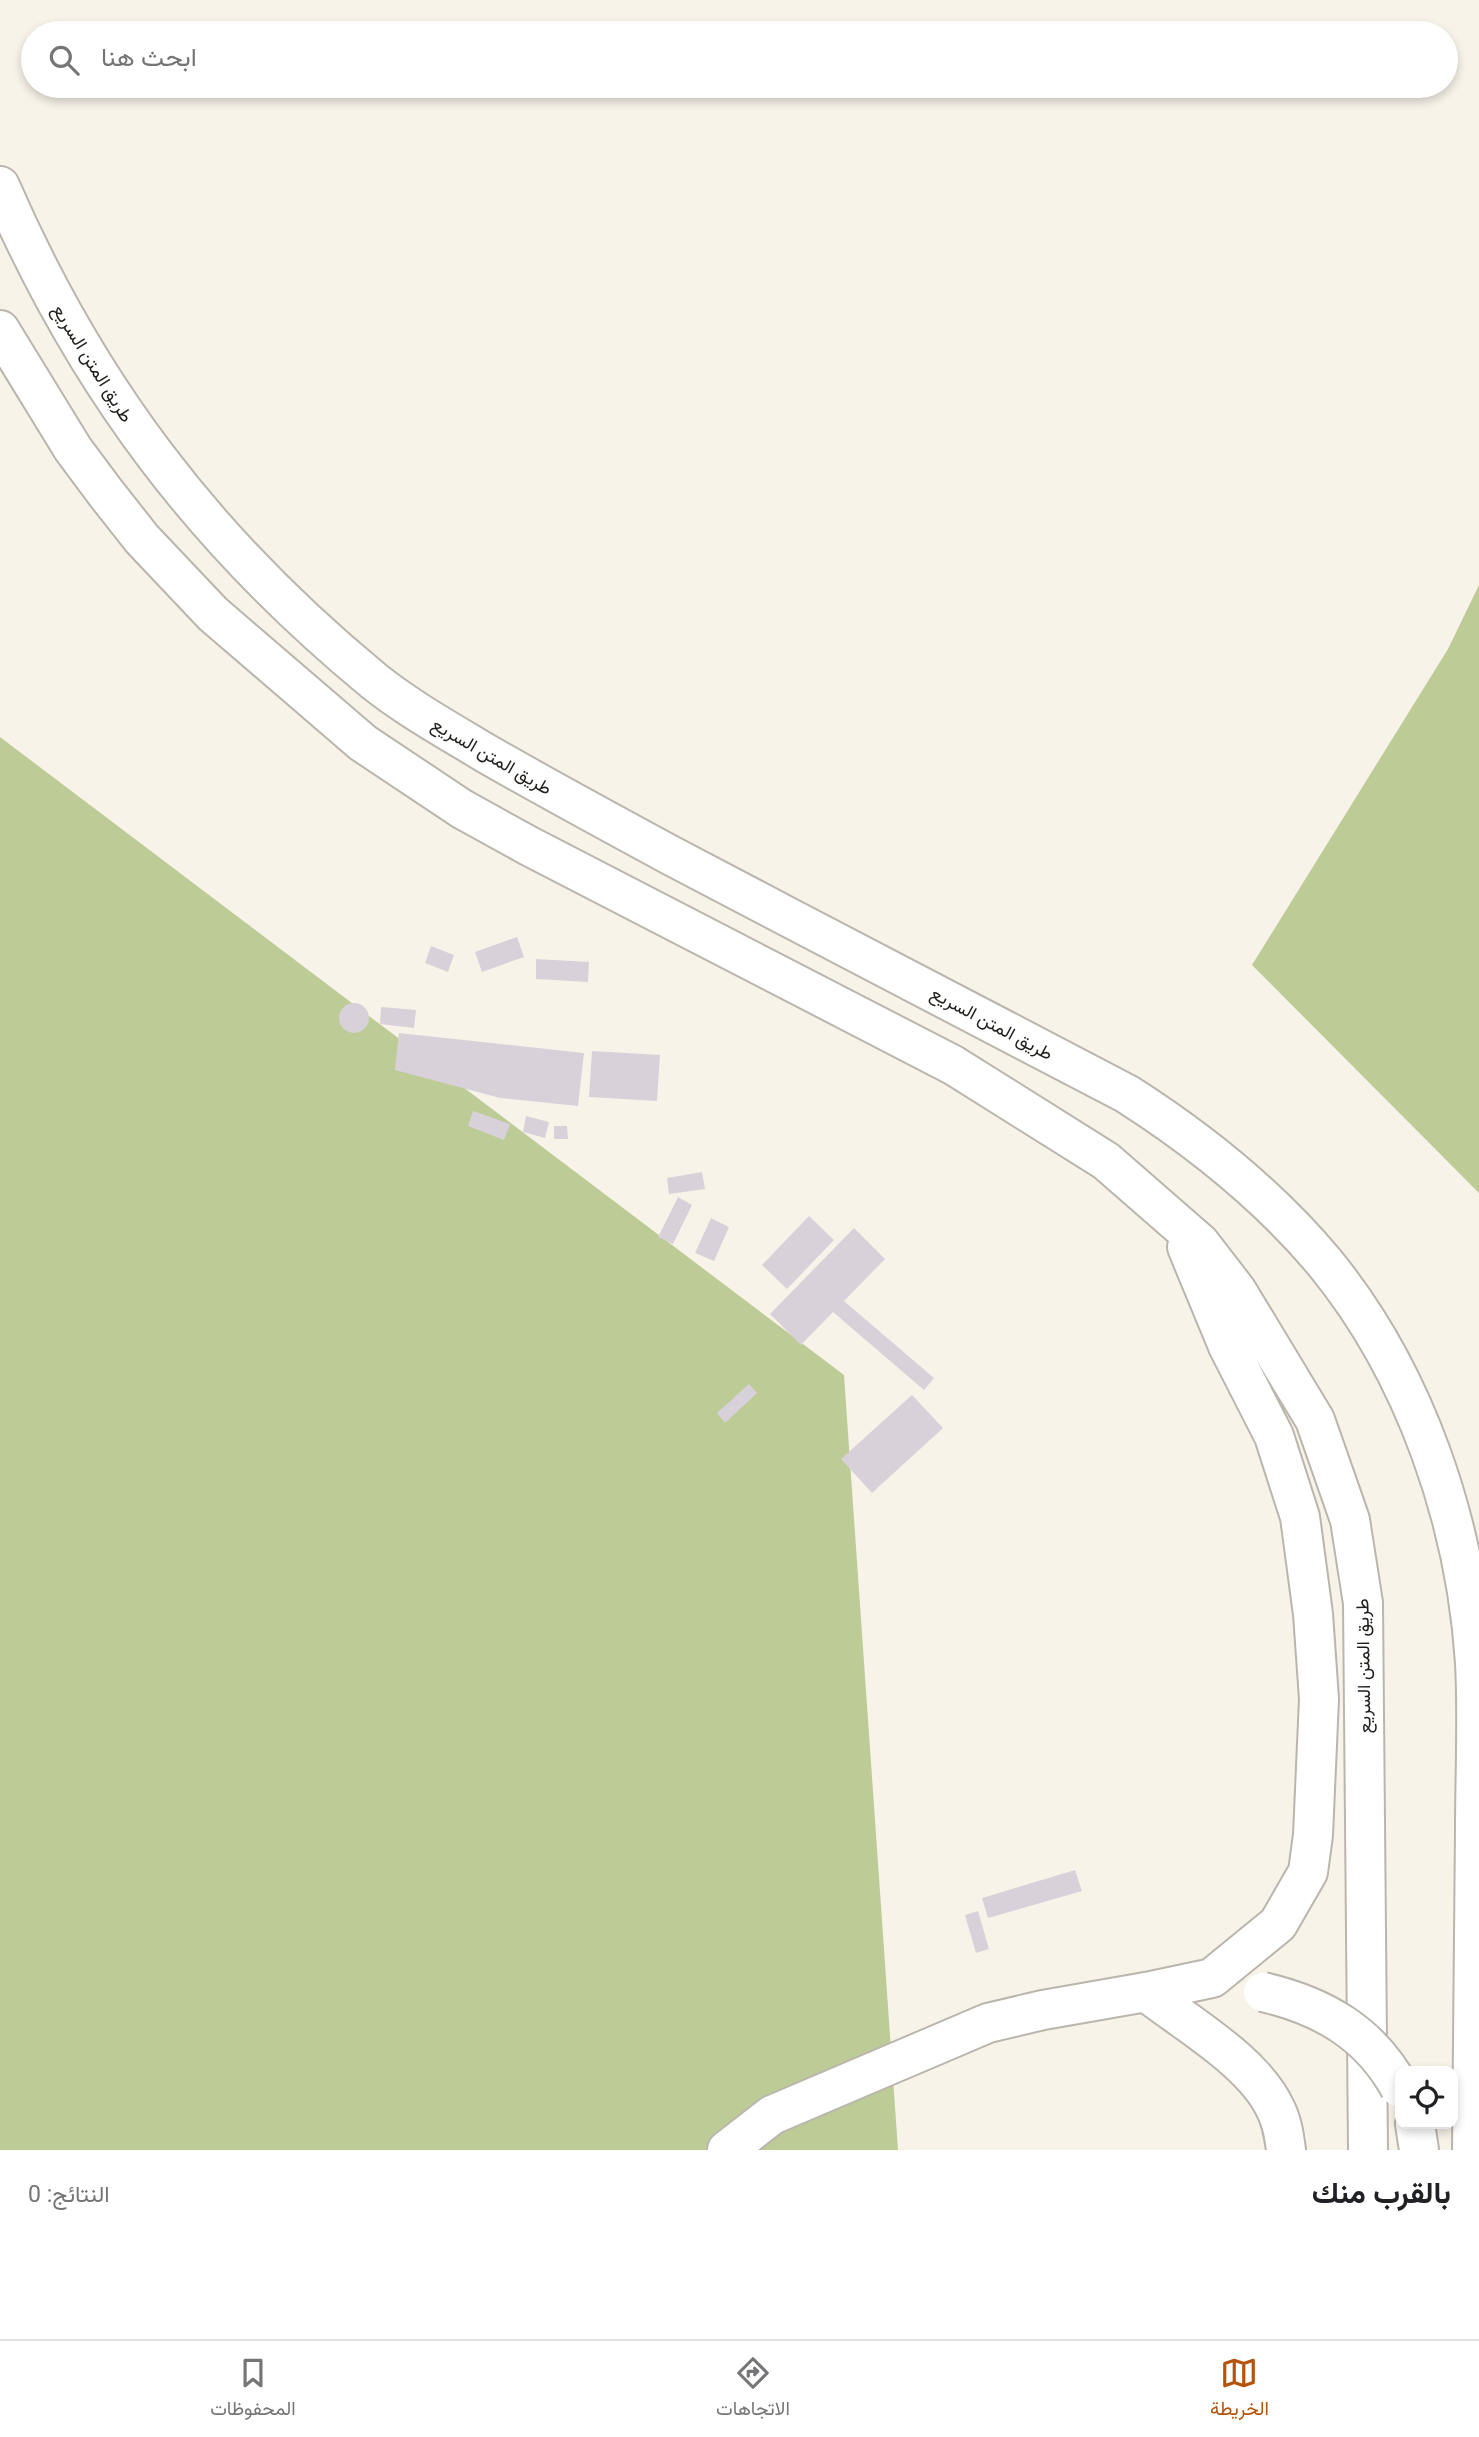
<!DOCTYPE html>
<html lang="ar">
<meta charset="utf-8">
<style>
body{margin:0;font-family:Roboto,Vazirmatn,sans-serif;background:#f2f2f2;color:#202124;direction:rtl}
.controls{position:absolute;right:21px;bottom:21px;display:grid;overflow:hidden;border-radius:14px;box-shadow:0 4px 10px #0003}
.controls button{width:63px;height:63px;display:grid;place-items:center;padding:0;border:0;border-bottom:2px solid #e0e0e0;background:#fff;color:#202124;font:35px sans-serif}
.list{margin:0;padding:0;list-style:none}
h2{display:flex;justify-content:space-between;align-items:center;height:91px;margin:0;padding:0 28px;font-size:30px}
h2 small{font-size:23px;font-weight:400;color:#757577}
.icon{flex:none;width:38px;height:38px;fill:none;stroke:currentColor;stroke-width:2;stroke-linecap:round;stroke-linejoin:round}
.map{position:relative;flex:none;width:1479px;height:2150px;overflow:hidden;direction:ltr}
.search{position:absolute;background:#fff;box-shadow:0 4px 10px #0003;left:21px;right:21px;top:21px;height:77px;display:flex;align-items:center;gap:18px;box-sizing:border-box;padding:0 24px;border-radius:38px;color:#757577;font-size:26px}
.sheet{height:189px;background:#fff}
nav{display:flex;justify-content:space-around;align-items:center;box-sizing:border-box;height:98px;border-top:2px solid #e0e0e0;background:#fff;font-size:19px;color:#757577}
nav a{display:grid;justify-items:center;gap:4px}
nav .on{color:#b45309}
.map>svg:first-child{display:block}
.green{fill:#bdcb97}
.building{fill:#d9d1d9}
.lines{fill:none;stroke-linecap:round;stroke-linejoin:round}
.secondary-casing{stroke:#bab6ad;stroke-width:42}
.highway-casing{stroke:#bab6ad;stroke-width:42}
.secondary{stroke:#fff;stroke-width:38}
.highway{stroke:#fff;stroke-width:38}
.highway-bridge-casing{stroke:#bab6ad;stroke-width:42;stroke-linecap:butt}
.highway-bridge{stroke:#fff;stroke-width:38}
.labels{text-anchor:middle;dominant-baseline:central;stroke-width:6;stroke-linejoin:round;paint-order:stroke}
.street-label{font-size:18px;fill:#22201d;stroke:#fff}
</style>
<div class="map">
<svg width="1479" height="2150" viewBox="0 0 1479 2150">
<rect width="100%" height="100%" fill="#f8f3e9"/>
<!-- green -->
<path class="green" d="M 1479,585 L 1479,1193 L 1252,965 L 1448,649 Z
M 0,737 L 844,1375 L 898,2150 L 0,2150 Z"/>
<!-- building -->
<path class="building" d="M 517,937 L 524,957 L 482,972 L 475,952 Z
M 431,946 L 454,955 L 448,972 L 425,963 Z
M 536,959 L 589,962 L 588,982 L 536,979 Z
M339 1018a15 15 0 1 1 30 0a15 15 0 1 1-30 0Z
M 381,1007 L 416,1010 L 414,1028 L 380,1024 Z
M 399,1033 L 584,1053 L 578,1106 L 500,1098 L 395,1070 Z
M 592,1051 L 660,1055 L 657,1101 L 589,1097 Z
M 473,1111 L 510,1124 L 504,1140 L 468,1126 Z
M 526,1116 L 549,1122 L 545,1138 L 523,1132 Z
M 554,1126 L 567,1126 L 568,1139 L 554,1139 Z
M 702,1172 L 705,1189 L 669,1194 L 667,1178 Z
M 678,1197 L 692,1205 L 673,1244 L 658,1237 Z
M 809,1216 L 834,1240 L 787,1289 L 762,1265 Z
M 711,1218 L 729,1227 L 714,1261 L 695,1253 Z
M 854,1228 L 885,1259 L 844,1301 L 934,1378 L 924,1390 L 833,1312 L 801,1345 L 770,1314 Z
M 749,1384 L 757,1393 L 725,1423 L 717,1413 Z
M 912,1395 L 943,1428 L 872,1493 L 841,1459 Z
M 1075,1870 L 1082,1891 L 988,1918 L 982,1898 Z
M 978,1911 L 989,1949 L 976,1953 L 965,1915 Z"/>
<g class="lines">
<!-- secondary casing -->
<g class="secondary-casing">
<path id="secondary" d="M 727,2150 L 772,2115 L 988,2023 L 1043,2010 L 1146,1992"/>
</g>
<!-- highway casing -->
<g class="highway-casing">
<path id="highway" d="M 0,186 C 87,387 205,542 374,681 C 409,709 449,731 487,754 C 548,789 609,822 670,855 C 822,935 974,1014 1127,1094 C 1199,1140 1269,1196 1325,1263 C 1415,1373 1466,1522 1475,1663 C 1478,1718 1475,1774 1475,1829 C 1475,1936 1474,2043 1472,2150
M 0,330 L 73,449 L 105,492 L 142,539 L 213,614 L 363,743 L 462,809 L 529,846 L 953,1065 L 1106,1161 L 1200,1243 L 1237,1291 L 1315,1420 L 1350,1520 L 1363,1603 L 1368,2150
M 1146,1992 L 1212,1978 L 1278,1924 L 1308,1872 L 1313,1835 L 1319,1699 L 1313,1614 L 1300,1517 L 1274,1436 L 1228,1346 L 1187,1247
M 1146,1992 C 1186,2023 1254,2062 1275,2108 C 1282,2121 1284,2135 1286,2150
M 1415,2124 L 1419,2150"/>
</g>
<!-- secondary -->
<use href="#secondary" class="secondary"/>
<!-- highway -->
<use href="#highway" class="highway"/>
<!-- highway-bridge casing -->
<g class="highway-bridge-casing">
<path id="highway-bridge" d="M 1263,1992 C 1323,2006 1370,2033 1400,2088"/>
</g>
<!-- highway-bridge -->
<use href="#highway-bridge" class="highway-bridge"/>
</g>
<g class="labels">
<!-- street labels -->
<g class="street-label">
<text transform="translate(93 363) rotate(58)">طريق المتن السريع</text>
<text transform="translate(492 756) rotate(30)">طريق المتن السريع</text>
<text transform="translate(992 1023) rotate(28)">طريق المتن السريع</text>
<text transform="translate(1363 1666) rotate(-91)">طريق المتن السريع</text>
</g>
</g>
</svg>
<div class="controls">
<button><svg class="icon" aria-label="locate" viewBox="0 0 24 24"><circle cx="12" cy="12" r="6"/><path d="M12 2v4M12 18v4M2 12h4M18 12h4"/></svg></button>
</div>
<div class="search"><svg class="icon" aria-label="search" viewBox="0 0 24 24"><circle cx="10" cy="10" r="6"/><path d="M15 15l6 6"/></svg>ابحث هنا</div>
</div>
<section class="sheet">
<h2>بالقرب منك<small>النتائج: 0</small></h2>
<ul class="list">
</ul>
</section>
<nav>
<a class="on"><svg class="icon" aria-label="map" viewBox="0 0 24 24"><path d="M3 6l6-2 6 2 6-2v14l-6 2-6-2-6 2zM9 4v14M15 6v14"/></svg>الخريطة</a>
<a><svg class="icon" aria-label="directions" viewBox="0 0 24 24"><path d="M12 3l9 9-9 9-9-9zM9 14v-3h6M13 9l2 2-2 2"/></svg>الاتجاهات</a>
<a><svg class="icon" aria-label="saved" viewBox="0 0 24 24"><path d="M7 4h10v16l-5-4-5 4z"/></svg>المحفوظات</a>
</nav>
